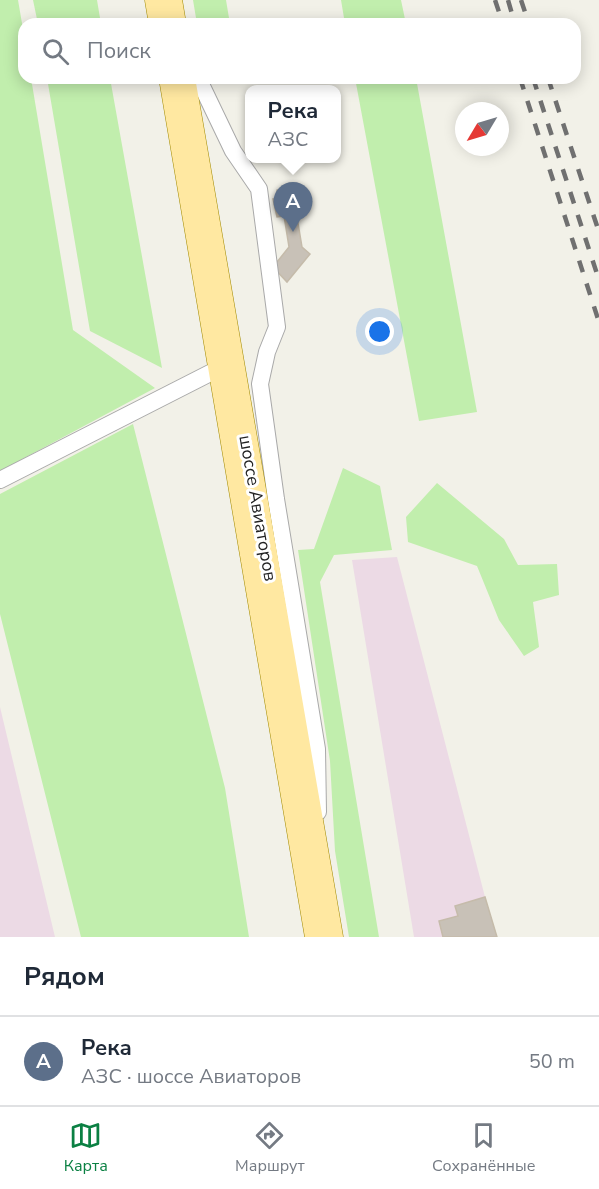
<!DOCTYPE html>
<html lang="ru">
<meta charset="utf-8">
<style>
body{margin:0;font-family:"Nunito Sans",sans-serif;background:#f6f6f7;color:#1f2937}
.compass{position:absolute;left:455px;top:102px;width:54px;height:54px;border-radius:50%;background:#fff;box-shadow:0 3px 15px #0003;rotate:232deg}
.you{position:absolute;left:380px;top:332px;width:21px;height:21px;margin:-15px;border:4px solid #fff;border-radius:50%;background:#1a73e8;box-shadow:0 0 0 9px #1a73e833}
.badge{display:grid;place-items:center;width:39px;height:39px;border-radius:50%;background:#0b8043;color:#fff;font-size:20px;font-weight:700}
.pin{position:absolute;translate:-50% -50px;filter:drop-shadow(0 2px 3px #0008)}
.pin::after{content:'';position:absolute;top:32px;width:21px;height:18px;background:inherit;clip-path:polygon(0 0,100% 0,50% 100%)}
.popup{position:absolute;left:245px;top:85px;width:96px;height:78px;box-sizing:border-box;display:grid;place-content:center;border-radius:12px;background:#fff;filter:drop-shadow(0 2px 4px #0005);font-size:20px;white-space:nowrap;color:#747a83}
.popup b{font-size:22px;color:#1f2937}
.popup::after{content:'';position:absolute;left:50%;top:100%;margin-left:-12px;border:12px solid transparent;border-top-color:#fff}
.list{margin:0;padding:0;list-style:none}
h2{display:flex;justify-content:space-between;align-items:center;height:78px;margin:0;padding:0 24px;font-size:26px}
h2 small{font-size:20px;font-weight:400;color:#747a83}
.list li{display:grid;grid-template-columns:39px 1fr auto;gap:18px;align-items:center;box-sizing:border-box;height:90px;padding:0 24px;border-top:2px solid #e0e1e3}
.list b{display:block;font-size:22px;white-space:nowrap}
.list p{margin:0;font-size:20px;white-space:nowrap;color:#747a83}
.list em{font-size:20px;font-style:normal;color:#747a83}
.icon{flex:none;width:33px;height:33px;fill:none;stroke:currentColor;stroke-width:2;stroke-linecap:round;stroke-linejoin:round}
.map{position:relative;flex:none;width:599px;height:937px;overflow:hidden}
.search{position:absolute;background:#fff;box-shadow:0 3px 15px #0003;left:18px;right:18px;top:18px;height:66px;display:flex;align-items:center;gap:15px;box-sizing:border-box;padding:0 21px;border-radius:18px;color:#747a83;font-size:22px}
.sheet{height:168px;background:#fff}
nav{display:flex;justify-content:space-around;align-items:center;box-sizing:border-box;height:84px;border-top:2px solid #e0e1e3;background:#fff;font-size:16px;color:#747a83}
nav a{display:grid;justify-items:center;gap:3px}
nav .on{color:#0b8043}
.map>svg:first-child{display:block}
.industrial{fill:#ecdae5}
.grass{fill:#c1eead}
.building{fill:#c8c1b7;stroke:#c5bbaa;stroke-width:1.5}
.lines{fill:none;stroke-linecap:round;stroke-linejoin:round}
.minor-casing{stroke:#a9a9a9;stroke-width:18}
.major-casing{stroke:#a08900;stroke-width:21}
.minor{stroke:#fff;stroke-width:16}
.major{stroke:#ffe8a1;stroke-width:20}
.rail{stroke:#707070;stroke-width:4.5;stroke-dasharray:12 12;stroke-linecap:butt}
.labels{text-anchor:middle;dominant-baseline:central;stroke-width:6;stroke-linejoin:round;paint-order:stroke}
.street-label{font-size:18px;fill:#222;stroke:#fff}
</style>
<div class="map">
<svg width="599" height="937" viewBox="0 0 599 937">
<rect width="100%" height="100%" fill="#f2f1e8"/>
<!-- industrial -->
<path class="industrial" d="M 397,557 L 485,897 L 497,937 L 414,937 L 352,560 Z
M 0,707 L 55,937 L 0,937 Z"/>
<!-- grass -->
<path class="grass" d="M 0,0 L 18,0 L 24,35 L 24,78 L 31,78 L 73,330 L 155,388 L 0,471 Z
M 33,0 L 97,0 L 101,24 L 38,24 Z
M 193,0 L 226,0 L 230,24 L 197,24 Z
M 341,0 L 401,0 L 406,24 L 345,24 Z
M 47,78 L 110,78 L 162,368 L 90,331 Z
M 355,78 L 416,78 L 477,412 L 419,421 Z
M 133,424 L 225,788 L 249,937 L 81,937 L 0,614 L 0,494 Z
M 343,468 L 380,486 L 392,550 L 334,555 L 320,582 L 379,937 L 349,937 L 335,851 L 330,761 L 298,550 L 314,549 Z
M 437,483 L 504,539 L 518,565 L 557,564 L 559,595 L 533,602 L 539,647 L 524,656 L 499,620 L 477,566 L 408,542 L 406,517 Z"/>
<!-- building -->
<path class="building" d="M 293,187 L 295,197 L 300,197 L 304,212 L 296,211 L 302,247 L 310,254 L 287,282 L 273,267 L 289,247 L 284,216 L 277,217 L 273,199 L 278,199 L 277,190 Z
M 485,897 L 497,937 L 443,937 L 439,921 L 458,916 L 455,906 Z"/>
<g class="lines">
<!-- minor casing -->
<g class="minor-casing">
<path id="minor" d="M 198,78 L 233,151 L 259,189 L 277,327 L 267,352 L 260,384 L 276,499 L 317,749 L 318,812
M 0,480 L 218,369"/>
</g>
<!-- major casing -->
<g class="major-casing">
<path id="major" d="M 155,0 L 159,24
M 172,0 L 176,24
M 169,78 L 315,937
M 185,78 L 333,937"/>
</g>
<!-- minor -->
<use href="#minor" class="minor"/>
<!-- major -->
<use href="#major" class="major"/>
<!-- rail -->
<path class="rail" d="M 495,0 L 503,24
M 508,0 L 515,24
M 521,0 L 529,24
M 520,78 L 599,322
M 533,78 L 599,280
M 548,78 L 599,232"/>
</g>
<g class="labels">
<!-- street labels -->
<g class="street-label">
<text transform="translate(258 508) rotate(80)">шоссе Авиаторов</text>
</g>
</g>
</svg>
<svg class="compass" viewBox="-18 -18 36 36"><path d="M0-13l5 13h-10z" fill="#e53935"/><path d="M0 13l5-13h-10z" fill="#747a83"/></svg>
<div class="you"></div>
<div class="pin badge" style="left:293px;top:232px;background:#5c6f8a">A</div>
<div class="popup"><b>Река</b>АЗС</div>
<div class="search"><svg class="icon" aria-label="search" viewBox="0 0 24 24"><circle cx="10" cy="10" r="6"/><path d="M15 15l6 6"/></svg>Поиск</div>
</div>
<section class="sheet">
<h2>Рядом<small></small></h2>
<ul class="list">
<li><span class="badge" style="background:#5c6f8a">A</span><div><b>Река</b><p>АЗС · шоссе Авиаторов</p></div><em>50 m</em></li>
</ul>
</section>
<nav>
<a class="on"><svg class="icon" aria-label="map" viewBox="0 0 24 24"><path d="M3 6l6-2 6 2 6-2v14l-6 2-6-2-6 2zM9 4v14M15 6v14"/></svg>Карта</a>
<a><svg class="icon" aria-label="directions" viewBox="0 0 24 24"><path d="M12 3l9 9-9 9-9-9zM9 14v-3h6M13 9l2 2-2 2"/></svg>Маршрут</a>
<a><svg class="icon" aria-label="saved" viewBox="0 0 24 24"><path d="M7 4h10v16l-5-4-5 4z"/></svg>Сохранённые</a>
</nav>
